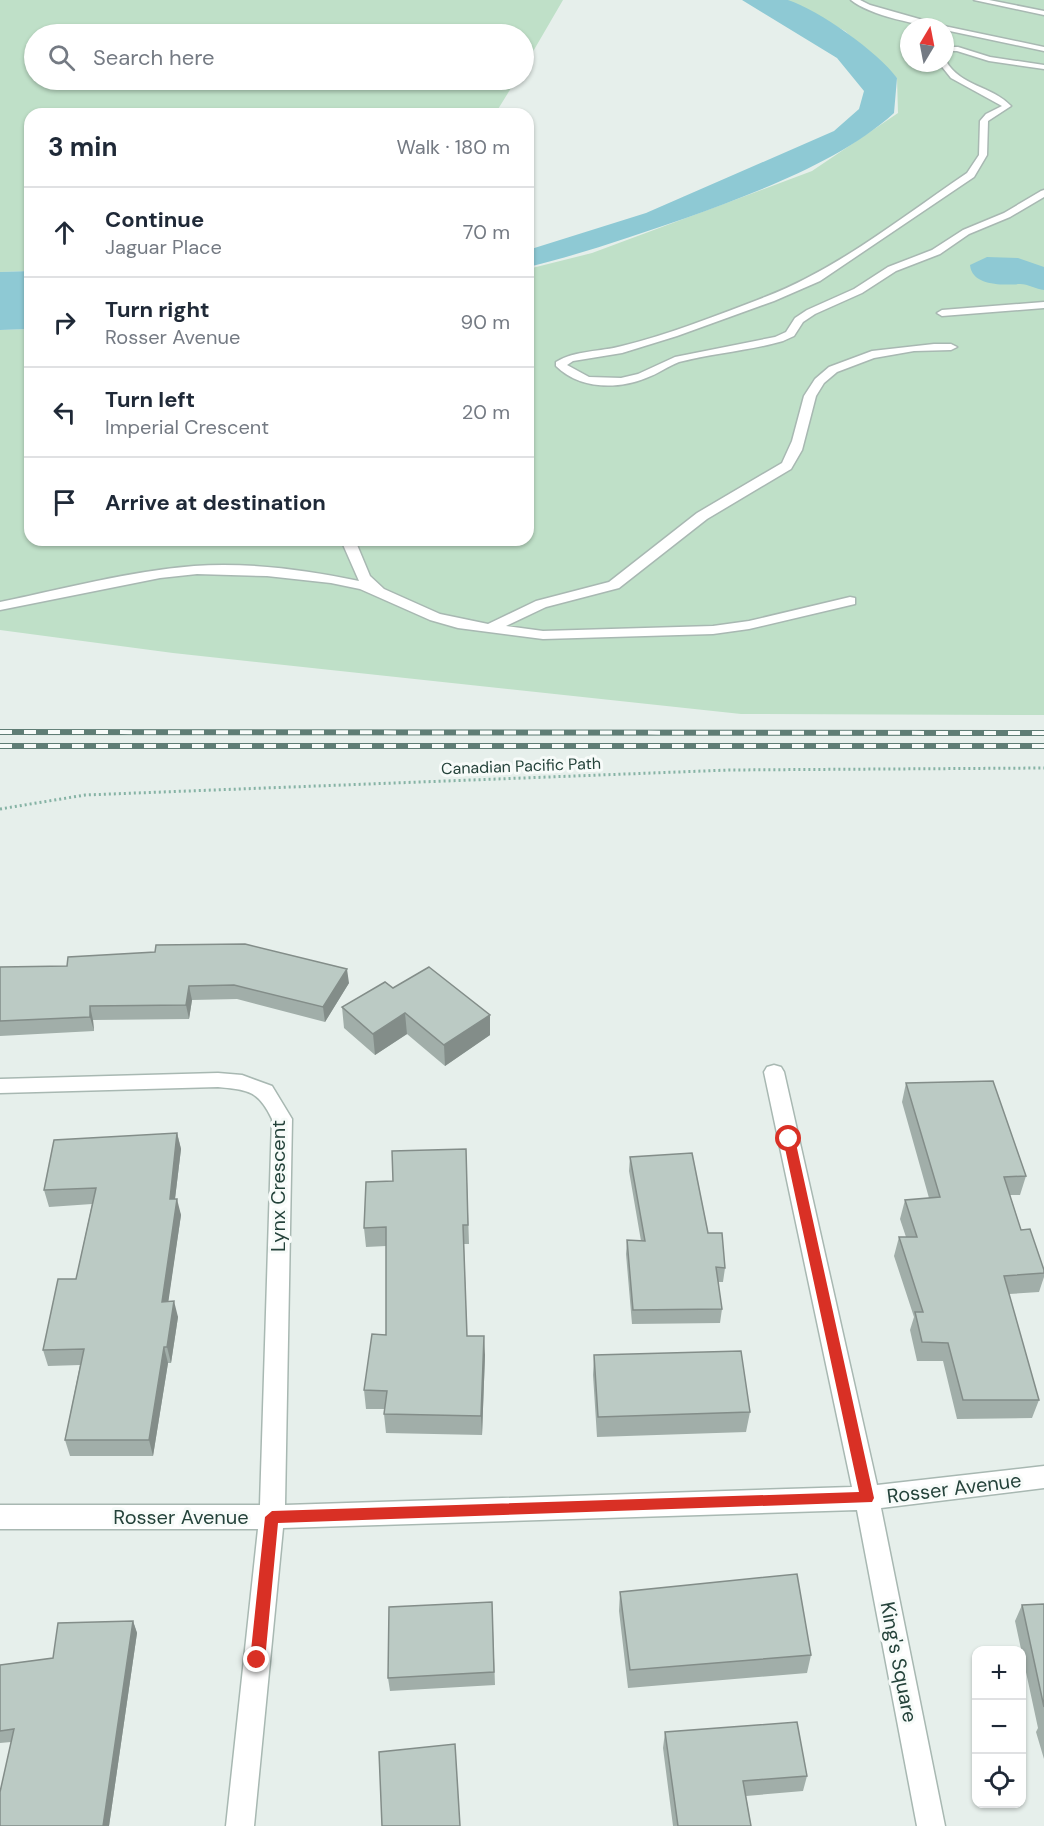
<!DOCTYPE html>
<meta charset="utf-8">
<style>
body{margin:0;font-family:"DM Sans",sans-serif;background:#f6f6f7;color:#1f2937}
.controls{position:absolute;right:18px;bottom:18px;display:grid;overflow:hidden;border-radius:12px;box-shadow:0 2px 4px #0004}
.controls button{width:54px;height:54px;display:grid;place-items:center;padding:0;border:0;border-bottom:2px solid #e0e1e3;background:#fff;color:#1f2937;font:30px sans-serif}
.compass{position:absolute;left:900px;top:18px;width:54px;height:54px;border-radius:50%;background:#fff;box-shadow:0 2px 4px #0004;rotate:10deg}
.stop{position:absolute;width:18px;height:18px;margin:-14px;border:4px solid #d93025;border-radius:50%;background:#fff}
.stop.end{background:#d93025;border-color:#fff;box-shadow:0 2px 6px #0008}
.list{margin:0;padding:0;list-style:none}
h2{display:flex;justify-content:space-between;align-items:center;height:78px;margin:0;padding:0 24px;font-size:26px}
h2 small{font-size:20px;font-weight:400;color:#747a83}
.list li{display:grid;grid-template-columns:39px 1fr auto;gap:18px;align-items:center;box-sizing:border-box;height:90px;padding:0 24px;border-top:2px solid #e0e1e3}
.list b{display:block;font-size:22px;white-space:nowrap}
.list p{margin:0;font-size:20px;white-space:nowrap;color:#747a83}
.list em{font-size:20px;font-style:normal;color:#747a83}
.icon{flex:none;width:33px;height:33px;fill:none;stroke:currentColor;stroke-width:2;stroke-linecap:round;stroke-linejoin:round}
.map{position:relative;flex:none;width:1044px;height:1826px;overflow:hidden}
.search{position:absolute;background:#fff;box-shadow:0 2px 4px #0004;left:24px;top:24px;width:510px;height:66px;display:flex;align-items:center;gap:15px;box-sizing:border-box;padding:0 21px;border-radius:33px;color:#747a83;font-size:22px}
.panel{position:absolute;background:#fff;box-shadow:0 2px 4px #0004;left:24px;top:108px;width:510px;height:438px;border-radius:18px}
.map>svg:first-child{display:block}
.green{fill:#bfe0c8;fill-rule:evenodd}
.water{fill:#8ec9d4}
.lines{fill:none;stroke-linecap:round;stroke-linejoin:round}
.service-casing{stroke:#a8b8b2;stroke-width:3}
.minor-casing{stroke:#a8b8b2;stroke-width:3}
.path{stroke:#86b3a5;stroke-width:3;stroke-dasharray:2 3;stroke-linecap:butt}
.service{fill:#fff;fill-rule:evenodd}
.minor{fill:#fff;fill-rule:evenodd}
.rail-casing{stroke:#5f7d75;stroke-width:6}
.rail{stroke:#f7fbf9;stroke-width:4;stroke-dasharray:12;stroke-linecap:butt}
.wall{fill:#a1aea9}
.shaded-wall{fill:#838d89}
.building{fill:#bbcac4;stroke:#838d89;stroke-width:1.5}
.route{fill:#d93025}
.labels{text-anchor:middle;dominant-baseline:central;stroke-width:6;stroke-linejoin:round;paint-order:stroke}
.street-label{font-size:16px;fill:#24423a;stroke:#f7fbf9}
.near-street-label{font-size:20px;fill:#24423a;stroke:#f7fbf9}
</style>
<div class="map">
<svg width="1044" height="1826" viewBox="0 0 1044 1826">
<rect width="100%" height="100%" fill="#e6efeb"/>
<!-- green -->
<path class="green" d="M 0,0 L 563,0 L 524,67 L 524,34 L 34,34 L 34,80 L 516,80 L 495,114 L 30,114 L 30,271 L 0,272 Z
M 787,0 L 1044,0 L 1044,715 L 741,714 L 173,653 L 0,630 L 0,330 L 30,329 L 30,540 L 528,540 L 528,269 L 592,253 L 812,171 L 898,113 L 897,78 L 845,31 ZM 909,27 L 945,27 L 945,63 L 909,63 Z"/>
<!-- water -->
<path class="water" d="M 742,0 C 755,0 775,0 788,0 C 819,10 878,52 897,78 L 894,113 C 840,162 754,193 686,218 C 633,236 582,254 528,267 L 528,250 L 646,213 L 834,131 L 859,109 L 864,91 L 837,58 Z
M 987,257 L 1018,258 L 1044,267 L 1044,290 C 1036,289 1028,284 1020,284 C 1005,285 972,287 970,265 Z
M 30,271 L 30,329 L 0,330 L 0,272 Z"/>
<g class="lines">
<!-- service casing -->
<g class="service-casing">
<path id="service" d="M 851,0 L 860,0 L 870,5 L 944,26 L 1044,47 L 1044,51 L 945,30 L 945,27 C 922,27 869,15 851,0 Z
M 974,0 L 989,0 L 1044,11 L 1044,15 Z
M 945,47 L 958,47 L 990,57 L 1044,65 L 1044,69 L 989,61 L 957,51 L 945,51 Z
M 946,61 C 960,86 992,86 1011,106 L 988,121 L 987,155 L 974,177 L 820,281 L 774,301 L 677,336 L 622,353 L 573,361 L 567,365 L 589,377 L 621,378 L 638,374 L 675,357 L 775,337 L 786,332 L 795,318 L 807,310 L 854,289 L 888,267 L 932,250 L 963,230 L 1004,213 L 1041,191 L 1044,190 L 1044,197 L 1010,217 L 969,234 L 940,254 L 896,271 L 862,293 L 815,314 L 803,322 L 794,336 L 783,341 C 749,351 713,353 679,362 C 668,366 658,374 646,378 C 617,390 579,389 556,366 L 556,362 C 576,350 600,352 622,346 C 670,334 718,315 765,297 C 838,269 902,217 967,173 L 979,155 L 980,121 L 986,114 L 1002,106 L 951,78 L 939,63 Z
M 1044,302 L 1044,308 L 942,316 L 937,313 L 942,310 Z
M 934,344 L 951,344 L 957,347 L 951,350 L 914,351 L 874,358 L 837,372 L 824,383 L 816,396 L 802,450 L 791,469 L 707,519 L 619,588 L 546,607 L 506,626 L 543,631 L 713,626 L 749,621 L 850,597 L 855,598 L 855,604 L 749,629 L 713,634 L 543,639 L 458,628 L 430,620 L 360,589 L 331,583 L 267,576 L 197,574 L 160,578 L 0,610 L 0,602 C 64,589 129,571 194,566 C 248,562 307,570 359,581 L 341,540 L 355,540 L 370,576 L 384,589 L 440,614 L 488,624 L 536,601 L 609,582 L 697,513 L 782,463 L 792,441 L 804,396 L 815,379 L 829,367 L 872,351 Z"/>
</g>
<!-- minor casing -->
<g class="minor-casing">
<path id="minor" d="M 774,1065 L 781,1067 L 784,1072 L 877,1485 L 1044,1466 L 1044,1488 L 881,1508 L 945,1826 L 917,1826 L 857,1510 L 283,1528 L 254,1826 L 226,1826 L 258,1529 L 0,1529 L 0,1505 L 260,1505 L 272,1119 C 258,1090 248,1090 218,1087 L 0,1093 L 0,1079 L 218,1073 L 242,1075 L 272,1086 L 292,1119 L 285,1505 L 852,1487 L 764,1072 L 767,1067 Z"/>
</g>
<!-- path -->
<path class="path" d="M 0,809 L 85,795 L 729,770 L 1044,768"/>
<!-- service -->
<use href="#service" class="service"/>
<!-- minor -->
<use href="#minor" class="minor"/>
<!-- rail casing -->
<g class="rail-casing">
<path id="rail" d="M 0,732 L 1044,733
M 0,746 L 1044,746"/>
</g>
<!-- rail -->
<use href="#rail" class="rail"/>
</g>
<!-- wall -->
<path class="wall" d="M 0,967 L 349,983 L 325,1022 L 237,999 L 192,1000 L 189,1019 L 93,1020 L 94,1031 L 0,1036 Z
M 393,988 L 490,1015 L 490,1035 L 445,1066 L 407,1034 L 375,1055 L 344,1028 L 342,1007 Z
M 906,1083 L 1026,1176 L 1020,1195 L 1010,1195 L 1021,1230 L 1044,1270 L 1044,1277 L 1039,1292 L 1009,1294 L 1039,1400 L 1032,1418 L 957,1419 L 943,1361 L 917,1361 L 910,1330 L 914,1317 L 894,1256 L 899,1237 L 906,1237 L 900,1219 L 905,1200 L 929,1198 L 902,1102 Z
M 177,1133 L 181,1149 L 175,1199 L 181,1215 L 168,1301 L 178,1317 L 171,1363 L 168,1363 L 153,1456 L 70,1456 L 65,1440 L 80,1365 L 48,1366 L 43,1350 L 76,1279 L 92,1204 L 49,1207 L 44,1190 Z
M 466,1149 L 469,1244 L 464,1244 L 467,1336 L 485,1355 L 482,1435 L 386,1433 L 384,1414 L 385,1409 L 366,1409 L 364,1390 L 386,1335 L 386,1246 L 366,1247 L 364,1228 L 393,1181 Z
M 630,1157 L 708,1233 L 725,1268 L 723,1282 L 718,1282 L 722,1309 L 720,1323 L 632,1324 L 626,1254 L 627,1240 L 641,1241 L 629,1171 Z
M 594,1355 L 750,1412 L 746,1432 L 597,1437 L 593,1375 Z
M 620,1592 L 811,1655 L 807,1673 L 628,1688 L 619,1611 Z
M 492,1602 L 495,1685 L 390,1691 L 388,1678 Z
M 1044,1604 L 1044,1759 L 1036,1732 L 1038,1728 L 1015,1621 L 1022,1605 Z
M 133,1621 L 137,1633 L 109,1826 L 0,1826 L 11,1742 L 0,1743 L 0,1665 L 53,1658 Z
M 665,1732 L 807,1776 L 803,1791 L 746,1796 L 751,1826 L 673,1826 L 663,1748 Z"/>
<!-- shaded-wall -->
<path class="shaded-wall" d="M 347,969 L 349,983 L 325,1022 L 323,1007 Z
M 189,986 L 192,1000 L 189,1019 L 186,1005 Z
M 90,1006 L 93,1020 L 94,1031 L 90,1017 Z
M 405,1013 L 407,1034 L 375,1055 L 373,1034 Z
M 490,1015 L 490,1035 L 445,1066 L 444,1045 Z
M 177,1133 L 181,1149 L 173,1215 L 170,1199 Z
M 177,1199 L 181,1215 L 166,1318 L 162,1302 Z
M 174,1301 L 178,1317 L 171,1363 L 167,1347 Z
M 484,1336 L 485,1355 L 482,1435 L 481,1416 Z
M 164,1347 L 168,1363 L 153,1456 L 149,1440 Z
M 133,1621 L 137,1633 L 109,1826 L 103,1826 Z"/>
<!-- building -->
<path class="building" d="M 245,944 L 347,969 L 323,1007 L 234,985 L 189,986 L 186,1005 L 90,1006 L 90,1017 L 0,1021 L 0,967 L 67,966 L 68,957 L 155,952 L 156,945 Z
M 429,967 L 490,1015 L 444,1045 L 405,1013 L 373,1034 L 342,1007 L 385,982 L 393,988 Z
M 993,1081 L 1026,1176 L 1004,1177 L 1021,1230 L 1030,1229 L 1044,1270 L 1044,1273 L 1004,1276 L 1039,1400 L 963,1400 L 948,1343 L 922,1342 L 915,1312 L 923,1312 L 899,1237 L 917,1237 L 905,1200 L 940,1197 L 906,1083 Z
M 177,1133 L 170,1199 L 177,1199 L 162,1302 L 174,1301 L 167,1347 L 164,1347 L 149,1440 L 65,1440 L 84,1349 L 43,1350 L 58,1279 L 76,1279 L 96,1188 L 44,1190 L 54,1140 Z
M 466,1149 L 468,1225 L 463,1225 L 467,1336 L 484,1336 L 481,1416 L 384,1414 L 387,1391 L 364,1390 L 372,1334 L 386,1335 L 386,1227 L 364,1228 L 366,1182 L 393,1181 L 392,1151 Z
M 692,1153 L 708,1233 L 722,1233 L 725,1268 L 716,1267 L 722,1309 L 633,1310 L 627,1240 L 645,1241 L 630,1157 Z
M 741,1351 L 750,1412 L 598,1417 L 594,1355 Z
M 797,1574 L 811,1655 L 630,1670 L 620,1592 Z
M 492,1602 L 494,1672 L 388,1678 L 389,1607 Z
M 1044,1604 L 1044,1707 L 1022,1605 Z
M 133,1621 L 103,1826 L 0,1826 L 0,1792 L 14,1729 L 0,1731 L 0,1665 L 53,1658 L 58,1623 Z
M 797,1722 L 807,1776 L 743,1781 L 751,1826 L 678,1826 L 665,1732 Z
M 455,1744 L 460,1826 L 382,1826 L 379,1752 Z"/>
<!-- route -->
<path class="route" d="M 789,1135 L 795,1139 L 874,1498 L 872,1502 L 278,1523 L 265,1660 L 262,1665 L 257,1667 L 252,1665 L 250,1660 L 265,1517 L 272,1511 L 859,1492 L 783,1139 Z"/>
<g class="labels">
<!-- street labels -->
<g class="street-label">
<text transform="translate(521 766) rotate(-2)">Canadian Pacific Path</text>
</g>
<!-- near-street labels -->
<g class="near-street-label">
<text transform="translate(278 1186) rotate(-90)">Lynx Crescent</text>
<text transform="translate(954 1488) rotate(-7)">Rosser Avenue</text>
<text x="181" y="1517">Rosser Avenue</text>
<text transform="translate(899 1662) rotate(79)">King's Square</text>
</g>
</g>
</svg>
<div class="controls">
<button>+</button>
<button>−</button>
<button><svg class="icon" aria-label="locate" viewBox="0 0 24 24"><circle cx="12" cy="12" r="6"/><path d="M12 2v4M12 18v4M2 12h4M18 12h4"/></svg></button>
</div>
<svg class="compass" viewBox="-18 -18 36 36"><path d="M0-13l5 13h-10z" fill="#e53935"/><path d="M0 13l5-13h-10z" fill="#747a83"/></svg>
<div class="stop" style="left:789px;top:1139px"></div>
<div class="stop end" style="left:257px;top:1660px"></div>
<div class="search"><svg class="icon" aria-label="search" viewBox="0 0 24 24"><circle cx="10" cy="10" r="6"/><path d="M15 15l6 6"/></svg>Search here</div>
<section class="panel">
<h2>3 min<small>Walk · 180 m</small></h2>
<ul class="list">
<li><svg class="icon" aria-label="ahead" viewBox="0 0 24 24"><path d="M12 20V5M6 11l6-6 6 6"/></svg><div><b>Continue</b><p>Jaguar Place</p></div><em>70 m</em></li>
<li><svg class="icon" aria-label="right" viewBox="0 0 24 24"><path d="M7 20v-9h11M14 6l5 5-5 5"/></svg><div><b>Turn right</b><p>Rosser Avenue</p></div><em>90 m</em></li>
<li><svg class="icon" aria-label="left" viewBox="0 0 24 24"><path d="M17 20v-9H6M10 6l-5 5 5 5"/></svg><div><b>Turn left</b><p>Imperial Crescent</p></div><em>20 m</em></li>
<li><svg class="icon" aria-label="arrive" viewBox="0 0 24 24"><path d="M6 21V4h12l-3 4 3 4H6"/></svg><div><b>Arrive at destination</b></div></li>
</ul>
</section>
</div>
